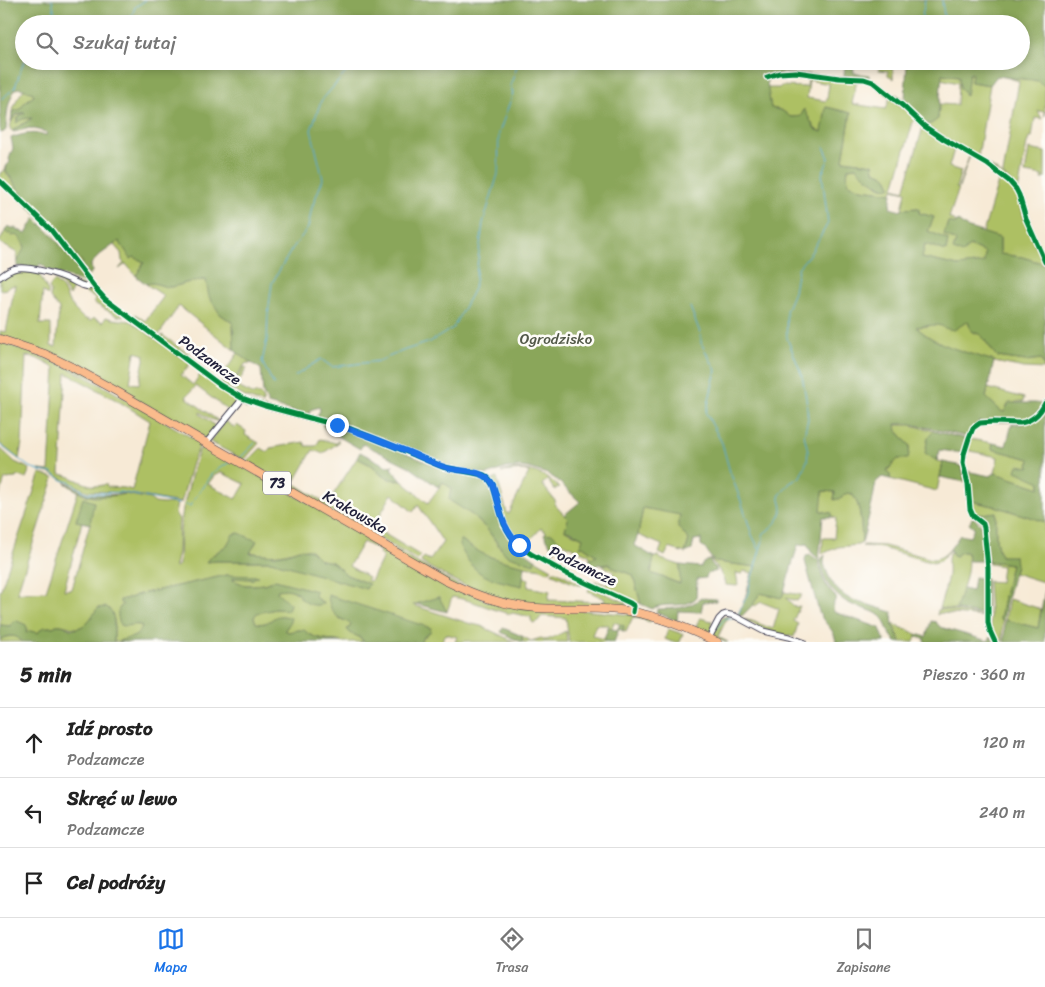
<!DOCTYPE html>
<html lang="pl">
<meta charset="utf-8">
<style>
body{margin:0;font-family:Sriracha,sans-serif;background:#f6f6f6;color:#222}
.stop{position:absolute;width:15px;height:15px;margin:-11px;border:4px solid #1a73e8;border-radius:50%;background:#fff}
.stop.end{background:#1a73e8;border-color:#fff;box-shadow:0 1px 5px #0008}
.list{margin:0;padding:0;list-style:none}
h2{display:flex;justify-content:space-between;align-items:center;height:65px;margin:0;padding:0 20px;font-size:21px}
h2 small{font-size:16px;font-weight:400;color:#767676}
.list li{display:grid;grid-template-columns:32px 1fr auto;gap:15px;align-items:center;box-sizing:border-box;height:70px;padding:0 20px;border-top:1px solid #e0e0e0}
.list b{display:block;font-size:19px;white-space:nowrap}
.list p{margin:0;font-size:16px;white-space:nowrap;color:#767676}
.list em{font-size:16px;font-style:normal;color:#767676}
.icon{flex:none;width:28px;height:28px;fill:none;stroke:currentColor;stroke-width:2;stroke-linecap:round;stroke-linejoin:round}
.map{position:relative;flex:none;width:1045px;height:642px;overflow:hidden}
.search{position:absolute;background:#fff;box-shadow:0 2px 8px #0003;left:15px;right:15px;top:15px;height:55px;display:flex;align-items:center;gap:12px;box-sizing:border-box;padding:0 18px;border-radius:28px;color:#767676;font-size:19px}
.sheet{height:275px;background:#fff}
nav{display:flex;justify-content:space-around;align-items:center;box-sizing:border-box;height:70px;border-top:1px solid #e0e0e0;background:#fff;font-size:14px;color:#767676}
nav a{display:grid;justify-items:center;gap:2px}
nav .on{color:#1a73e8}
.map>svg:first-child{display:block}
.green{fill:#adc064;stroke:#687150;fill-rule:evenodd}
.forest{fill:#8aa65a;stroke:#56644a}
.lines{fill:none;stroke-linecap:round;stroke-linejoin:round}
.stream{stroke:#54aad1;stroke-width:1}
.minor-casing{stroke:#424052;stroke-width:7}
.primary-casing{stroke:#424052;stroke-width:9}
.minor{stroke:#fff;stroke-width:5}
.primary{stroke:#fabb8c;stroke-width:8}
.cycleway-casing{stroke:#fdfcf7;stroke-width:8}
.cycleway{stroke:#00873e;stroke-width:5}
.route{stroke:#1a73e8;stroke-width:6}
.labels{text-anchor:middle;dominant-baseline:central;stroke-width:5;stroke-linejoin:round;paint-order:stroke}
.shield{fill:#fdfcf7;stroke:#646373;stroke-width:1}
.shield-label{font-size:14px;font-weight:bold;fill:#22223b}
.park-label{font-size:15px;fill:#535949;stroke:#fdfcf7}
.street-label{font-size:15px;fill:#22223b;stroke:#fdfcf7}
</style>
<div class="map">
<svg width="1045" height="642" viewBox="0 0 1045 642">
<rect width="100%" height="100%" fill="#fdfcf7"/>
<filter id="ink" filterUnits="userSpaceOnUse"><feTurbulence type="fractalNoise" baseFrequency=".02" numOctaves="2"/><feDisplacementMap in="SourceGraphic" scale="10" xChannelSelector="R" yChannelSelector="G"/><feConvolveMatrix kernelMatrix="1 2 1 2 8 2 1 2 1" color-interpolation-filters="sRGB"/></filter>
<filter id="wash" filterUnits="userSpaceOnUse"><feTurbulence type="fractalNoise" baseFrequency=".0096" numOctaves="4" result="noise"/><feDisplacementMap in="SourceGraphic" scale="20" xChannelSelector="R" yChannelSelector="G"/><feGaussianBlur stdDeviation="1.12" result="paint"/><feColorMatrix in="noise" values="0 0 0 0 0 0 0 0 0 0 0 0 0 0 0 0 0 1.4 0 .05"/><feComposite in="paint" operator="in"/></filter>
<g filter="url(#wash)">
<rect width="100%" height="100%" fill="#f7ead6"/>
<!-- green -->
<path class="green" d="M 879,61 L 888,61 L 888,68 L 893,69 L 893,79 L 888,75 L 888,71 L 879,70 Z
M 787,73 L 808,74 L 857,80 L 852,104 L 886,109 L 890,97 L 884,92 L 885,93 L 905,109 L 928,130 L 955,146 L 949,167 L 961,171 L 956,188 L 958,188 L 970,154 C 984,162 1001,171 1011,184 C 1020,195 1021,208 1025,221 C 1030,235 1038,249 1045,264 L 1022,257 L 1000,254 L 1000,238 L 983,233 L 1000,175 L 985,163 L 970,155 L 949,218 L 957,222 L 956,224 L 948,222 L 944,235 L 956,241 L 954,250 L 963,253 L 968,246 L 978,249 L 985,253 L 985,263 L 958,266 L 922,258 L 925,244 L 946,251 L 948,240 L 928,231 L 934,217 L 919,213 L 919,208 L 902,209 L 906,192 L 893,189 L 892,193 L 861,189 L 849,184 L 847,177 L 848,168 L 856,167 C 860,173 875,184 882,187 C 887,188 887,187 891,186 C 886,174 886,176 874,171 L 873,164 L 843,160 L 851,113 L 826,107 L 823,132 L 815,129 L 804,110 L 801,116 C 784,119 791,114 780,110 C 777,109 774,109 771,108 L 767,88 L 779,88 L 781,86 L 807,87 L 808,75 L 785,74 ZM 809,80 L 829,84 L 827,99 L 826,101 L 807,98 ZM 915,120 L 923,127 L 904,191 L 894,188 L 913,122 Z
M 972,73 L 971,82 L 990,85 L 978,157 L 937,134 L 906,107 L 904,102 L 896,95 L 896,94 L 906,101 L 938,119 L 939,104 L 957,105 L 958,83 L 941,79 L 941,74 L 959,76 L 960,89 L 969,74 Z
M 1002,76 L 1039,81 L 1040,84 L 1045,85 L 1045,116 L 1045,112 L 1038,111 L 1042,119 L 1035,118 L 1032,138 L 1029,138 L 1027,144 L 1018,191 L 1003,174 L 1019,81 Z
M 24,89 L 33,93 L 34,96 L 25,102 L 20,109 L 12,112 L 17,99 Z
M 25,112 L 20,121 L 22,119 L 32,117 L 31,119 L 19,126 L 13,131 L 14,132 L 12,131 L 10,129 C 11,119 15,115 25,112 Z
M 1029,149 L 1045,152 L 1045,179 L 1042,179 L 1043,176 L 1025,173 Z
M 7,165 L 6,171 L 7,174 L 26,200 L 53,227 L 83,263 L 80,264 L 53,231 L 0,179 L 0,173 L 4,171 Z
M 5,231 L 8,234 L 12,233 L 14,235 L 19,236 L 25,247 L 20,259 L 17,263 L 17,253 L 0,243 L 0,239 L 1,239 Z
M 119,241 L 131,258 L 134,257 L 144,262 L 136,276 L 126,264 L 119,269 L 124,263 L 122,261 L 121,253 L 114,245 Z
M 19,269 L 38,272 L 48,291 L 48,296 L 43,291 L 40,324 L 51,324 L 51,346 L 56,347 L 59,309 L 50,298 L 51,292 L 49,288 L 52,283 L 55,281 L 63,289 L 68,300 L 74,308 L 74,309 L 83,318 L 91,321 L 93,318 L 103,322 L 106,317 L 112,319 L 131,321 L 190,364 L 181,375 L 193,385 L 201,373 L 239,399 L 224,420 L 222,419 L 229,411 L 196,386 L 186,397 L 220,422 L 210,419 L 200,412 L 200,414 L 213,424 L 215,428 L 208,438 L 206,439 L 120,390 L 0,336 L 0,331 L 6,332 L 15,285 L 8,287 L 7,289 L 0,290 L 0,278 L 7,273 ZM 135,352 L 145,355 L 139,384 L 130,383 Z
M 48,274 L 93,290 L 106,302 L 124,316 L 117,316 L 94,303 L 96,299 L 85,292 L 73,288 L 69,296 C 64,285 58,280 48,274 Z
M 207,280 L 220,314 L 233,323 L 234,350 L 179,306 L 158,336 L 134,318 L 135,314 L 145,321 L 164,296 L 146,284 C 156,281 161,287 170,287 C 177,287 183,283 190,282 C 195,281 201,280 207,280 Z
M 968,321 L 971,331 L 981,335 L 997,357 L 1026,361 L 1041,359 L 1045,369 L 1024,368 L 994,362 L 994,361 C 967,353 936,346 916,327 L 929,326 L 933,324 L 943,326 Z
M 162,335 L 190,355 L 187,358 L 182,354 L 183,352 L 181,351 L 180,352 L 162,339 L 161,338 Z
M 0,342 C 22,349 43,357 64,366 C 111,388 156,417 201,443 L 192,463 L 181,503 L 125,493 L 87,491 L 52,474 L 39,470 L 49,471 L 55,368 L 36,358 L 26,356 L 22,443 L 19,459 L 0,444 ZM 66,373 L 118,401 L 150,421 L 132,490 L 125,488 L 108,487 L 106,484 C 90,491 75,476 60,474 Z
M 238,353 L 251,363 L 250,364 L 246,363 L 236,377 L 230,377 L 227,375 L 228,372 L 226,370 Z
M 244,367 L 247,368 L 236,386 L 254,395 L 256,393 C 262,395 264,397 263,404 L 245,397 L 221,384 L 226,376 L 233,378 L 237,378 Z
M 988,388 L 1024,398 L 1023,402 L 1016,402 L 1004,412 L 1001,411 L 986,398 Z
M 245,401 L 270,410 L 274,413 L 273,414 L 248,407 L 247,409 L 241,405 L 241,404 L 242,404 Z
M 225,421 L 235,428 L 237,425 L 246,431 L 245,435 L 259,443 L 244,460 L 210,442 Z
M 895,425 L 911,425 L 934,431 L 928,437 L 937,461 L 943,462 L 937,491 L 890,479 L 890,475 L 887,471 L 898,459 L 908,458 L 910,446 L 897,431 Z
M 320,439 L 336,443 L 338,440 L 338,443 L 322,454 L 321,453 L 313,450 L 294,483 L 327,504 L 357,458 L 373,466 L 381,475 L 390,479 L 402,481 L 428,503 L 443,482 L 451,488 L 472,515 L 487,529 L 501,549 L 534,563 L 535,559 L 552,569 L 548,572 L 541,569 C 520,565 493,561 475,550 C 470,547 466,543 462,540 L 460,540 L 522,585 L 523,577 L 529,579 L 528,587 L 550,591 L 548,600 L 604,602 L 605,599 L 588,591 L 590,587 L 625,602 L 627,605 L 625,607 C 592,606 558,608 525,604 C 488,599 455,582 422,563 L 421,561 L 424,557 L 430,560 L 443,542 L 418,505 L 413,512 L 392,494 L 373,527 L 421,556 L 417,560 L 248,464 L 247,462 L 249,458 L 250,459 L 261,448 L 268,452 L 270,448 L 304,442 L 306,446 L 316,446 Z
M 970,439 L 993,443 L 992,449 L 1031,459 L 1029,467 L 1040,482 L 1040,488 L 995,473 L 998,457 L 966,450 Z
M 205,446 L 487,601 L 633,615 L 651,620 L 650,622 L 633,617 L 626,632 L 623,631 L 624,626 L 614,622 L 612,628 L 608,628 L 609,625 L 596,625 L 592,635 L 605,640 L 604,642 L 569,642 L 566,618 L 542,616 L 536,623 L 533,623 L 531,620 L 531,617 L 512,613 L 511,614 C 491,610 473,600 452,597 L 447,612 L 438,597 L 413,605 L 468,623 L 481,626 L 515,642 L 471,642 L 469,641 L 455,642 L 457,637 L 446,634 L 441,642 L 421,642 L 422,638 L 426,636 L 339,618 L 351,624 L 350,627 L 347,629 C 352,635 359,635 363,641 L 360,642 L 342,642 L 315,637 L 299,630 L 288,632 L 285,630 L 289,624 L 284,616 C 271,615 271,626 256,623 L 254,617 L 256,613 L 276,609 L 288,610 L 277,592 L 278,590 L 285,588 L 292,590 L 297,593 L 322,602 L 316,598 L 315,595 L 316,592 L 275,580 L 264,584 L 254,585 L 245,585 L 232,580 L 233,578 L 253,579 L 227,575 L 136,595 L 133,597 L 120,600 L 124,604 C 117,610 118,616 120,625 C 127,628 135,622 142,626 C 137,638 132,638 119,641 L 119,642 L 114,642 L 114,620 L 107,607 L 98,608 C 93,614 90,622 83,626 C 72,631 69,625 59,625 C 51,625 59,626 51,627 C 43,628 44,625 38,633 L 30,631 L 26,633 L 13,622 L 10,626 L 0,625 L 0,592 L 40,473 L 54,478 L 17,593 L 46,591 L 78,492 L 84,495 L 94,497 L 109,496 L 125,494 L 150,499 L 155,503 L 164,504 L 169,503 L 177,504 L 175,514 L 179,519 L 178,552 L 175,566 L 174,567 L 176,567 L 179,565 L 179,561 L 180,531 L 183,508 L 194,466 L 199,451 L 202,447 ZM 220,472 L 245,484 L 236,499 L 208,484 L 214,476 ZM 84,498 L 90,523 L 72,589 L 64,590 L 82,522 L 76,521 ZM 363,542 L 380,551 L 379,554 L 383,557 L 371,581 L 367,580 L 368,577 L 349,566 ZM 227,545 C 254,554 271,559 299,549 L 321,560 L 332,562 L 347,575 L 369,584 L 311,572 L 271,561 L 217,561 L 207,562 L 210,557 Z
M 0,448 L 15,462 L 30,469 L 26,478 L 17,476 L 16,478 L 5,479 L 0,494 Z
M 513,469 C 533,470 544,473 559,487 L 554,490 L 548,480 L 542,484 L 556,502 L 554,504 L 568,519 L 565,530 L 583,538 L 583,546 L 598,557 L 590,559 L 589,555 L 561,542 L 552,534 L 548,534 L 541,528 L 524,547 C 517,539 511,533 506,524 C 500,510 499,494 493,480 L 497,478 L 507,513 L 509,514 L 529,472 L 523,470 L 501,472 Z
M 822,491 L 835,492 L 834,499 L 842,498 L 843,495 L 848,493 L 852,494 C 862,506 861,527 862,543 L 858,545 L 838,547 L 822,554 L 823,538 L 834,538 L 836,518 L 832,517 L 831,513 L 821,512 Z
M 971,501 L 998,507 L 1045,522 L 1045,552 L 1043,582 L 1014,573 L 1016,565 L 1005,557 L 1001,556 C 994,543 996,527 996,513 L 974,515 L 972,510 Z
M 643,508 L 680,514 L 678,527 L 689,540 L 685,553 L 669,548 L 665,556 L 659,553 L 662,545 L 638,535 Z
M 864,545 L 885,546 L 932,559 C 940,559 945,555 950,549 L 950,550 L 940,561 L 933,563 L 882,548 L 862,546 Z
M 951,551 L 954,557 C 958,554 962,550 967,553 C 971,569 961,594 956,610 L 939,608 C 943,597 946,586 948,575 C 949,567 946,557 951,551 Z
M 658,555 L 661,559 L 680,565 L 681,584 L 651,573 L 654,557 L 657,557 Z
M 710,559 L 716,562 L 757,567 L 752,573 L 744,571 L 742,574 L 736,573 L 738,584 L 737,586 L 726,585 L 719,570 Z
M 988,561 L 1011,564 L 1004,597 L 1000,619 L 1003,620 L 1002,642 L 996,642 L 991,630 L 988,581 L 1000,582 L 1002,566 L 989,564 Z
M 609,564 L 616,569 L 633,575 L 641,604 L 632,601 L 632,598 L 630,598 L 629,600 L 594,584 L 595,581 L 607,585 L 614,572 L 602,565 Z
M 553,571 L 556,571 L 583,585 L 577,585 L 551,573 Z
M 784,592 L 802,595 L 797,601 L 786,598 L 795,607 L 800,606 L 793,621 L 798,624 L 794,637 L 772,633 L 743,619 L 752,621 L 773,629 L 779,609 L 761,602 L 755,606 L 753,605 L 760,593 L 782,598 Z
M 1009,599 L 1041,609 L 1038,628 L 1005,620 Z
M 943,609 L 987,617 L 940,613 L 937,615 L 938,610 Z
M 728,616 L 718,637 L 728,642 L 725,642 L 712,636 L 721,618 Z
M 700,618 L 712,621 L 711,627 L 713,628 L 709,634 L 695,628 Z
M 893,624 L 917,634 L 914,642 L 901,642 Z
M 668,629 L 683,634 L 680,642 L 672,642 L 665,639 Z
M 566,631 L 567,642 L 522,642 L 522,636 L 531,641 L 541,638 L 547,640 Z
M 15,636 L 19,638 L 22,642 L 0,642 L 0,640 L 4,637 Z"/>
<!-- forest -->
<path class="forest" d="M 0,0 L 1045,0 L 1045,85 L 1040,84 L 1039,81 L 997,76 L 990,85 L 971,82 L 972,73 L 969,74 L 966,96 L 964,94 L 964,91 L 960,89 L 959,76 L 942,74 L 938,119 L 931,124 L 926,124 L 905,100 L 907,61 L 1021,61 L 1021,24 L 836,24 L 822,22 L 822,24 L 799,24 L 786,22 L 786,24 L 24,24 L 24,61 L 788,61 L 788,71 L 767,78 L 767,83 L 771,108 C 774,109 777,109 780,110 C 791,114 785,119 801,116 L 804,109 L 815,129 L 822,132 L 826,107 L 851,113 L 843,160 L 873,164 L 874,171 L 884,175 L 887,178 L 891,186 C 887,188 887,188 883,187 C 875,184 860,173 856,167 L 848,168 L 847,177 L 849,184 L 861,189 L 892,193 L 890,208 L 901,211 L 902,209 L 919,208 L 919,213 L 934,217 L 928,231 L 948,240 L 946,251 L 925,244 L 922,258 L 958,266 L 984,263 L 985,253 L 978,249 L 969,246 L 963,253 L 953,250 L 956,241 L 944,235 L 948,222 L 956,224 L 957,222 L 958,221 L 966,227 L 1000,238 L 1000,254 L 1022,257 L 1045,264 L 1045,369 L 1041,359 L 1026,361 L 997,357 L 981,335 L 971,331 L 968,321 L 954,330 L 944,328 L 942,326 C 934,324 925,326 916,327 C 936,346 969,353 994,361 L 986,397 L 1001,411 L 1004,412 L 1009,403 L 1035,403 L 1044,404 L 1042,408 L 1025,422 L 978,422 L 968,437 L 911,424 L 896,424 L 897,431 L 910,446 L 908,459 L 898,459 L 887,470 L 890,475 L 890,479 L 882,477 L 876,482 L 872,504 L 862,543 C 861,527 862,506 852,494 L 848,493 L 843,495 L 842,498 L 834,500 L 835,492 L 823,491 L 821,511 L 832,513 L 832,517 L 823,517 L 819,559 L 811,552 L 807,544 L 798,545 L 782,598 L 760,593 L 753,605 L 742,616 L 738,615 L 745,598 L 752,573 L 757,567 L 716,562 C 708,557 708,550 701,545 L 701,539 L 694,540 L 692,550 L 685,553 L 689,540 L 678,527 L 680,515 L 643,508 L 638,535 L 634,545 L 654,557 L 651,573 L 680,584 L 680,565 L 701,567 L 703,563 L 709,560 L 717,571 L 707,574 L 706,578 L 697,579 L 696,598 C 684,610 665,601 652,609 L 641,604 L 633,575 L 616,569 L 609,564 L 602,565 L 598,564 L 594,569 L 589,567 L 590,564 L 590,559 L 597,556 L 583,546 L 580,547 L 583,538 L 570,531 L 565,530 L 568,519 L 564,515 L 580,502 L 557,480 L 548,474 L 528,468 L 520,467 L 506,468 L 487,475 L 444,465 L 369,434 L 338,423 L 318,418 L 317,417 L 320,410 L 319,407 L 310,410 L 309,416 L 268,404 L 263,393 L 261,369 L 251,363 L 234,350 L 233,323 L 220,314 L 209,297 L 206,280 C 201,280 195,281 190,282 C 183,283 177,287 170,287 C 161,287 156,281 146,284 L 136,276 L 144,262 L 134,257 L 131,259 L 119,241 L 101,254 L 91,264 L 92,272 L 89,275 L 80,264 L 83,263 L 53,227 L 26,200 L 6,171 L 7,165 L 10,162 L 9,159 L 13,148 L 11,138 C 24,133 35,132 47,135 L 46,132 L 30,128 L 14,132 L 13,130 L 31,119 L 32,118 L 23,119 L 16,123 L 19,116 L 25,113 L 24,112 L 15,115 L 11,122 L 12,112 L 20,109 L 25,102 L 34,96 L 33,93 L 20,88 L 16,89 C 7,100 7,116 6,130 L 4,132 L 0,133 Z
M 843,61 L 853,61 L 854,73 L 869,75 L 869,78 L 844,76 L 845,62 Z
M 35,218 L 54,237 L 90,284 L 89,285 L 46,269 L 45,267 L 41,264 L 39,265 L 38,269 L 17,266 C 17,261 22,252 25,247 C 22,241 20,233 12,236 L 11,233 L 8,234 L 5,231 L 8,226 L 12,228 L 15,228 L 26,234 Z
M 1045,407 L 1045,522 L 998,507 L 971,501 L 966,471 L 990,476 L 995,473 L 1040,488 L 1040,482 L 1016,471 L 1018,465 L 1029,467 L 1030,459 L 992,449 L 993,443 L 1006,446 L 1012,424 L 1022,424 Z
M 322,423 L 341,428 L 390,446 L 438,467 L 481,476 C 496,486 495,503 500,518 C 502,525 506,533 511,539 C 517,547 527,553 535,559 L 534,564 L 506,555 L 487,529 L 472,515 L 449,500 L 451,488 L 443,482 L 438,487 L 408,466 L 363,444 L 360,449 L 324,428 Z
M 934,431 L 967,439 L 963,453 L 939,450 L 937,461 L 925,453 L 928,437 Z
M 360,452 L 387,466 L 394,465 L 391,468 L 402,481 L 390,479 L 381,475 L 373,466 L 357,458 Z
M 943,462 L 962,466 L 965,482 L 940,477 Z
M 64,482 C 73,485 79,491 87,493 C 98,496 113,494 125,494 C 99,498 86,499 64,482 Z
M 83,498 L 94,502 L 90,524 L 76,521 Z
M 996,512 C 996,527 994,543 1001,556 L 1015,556 L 1016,565 L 1007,599 L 1003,620 L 1000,620 L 1004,597 L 1011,564 L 988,561 L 984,525 L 974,515 Z
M 973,517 L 981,525 L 985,561 L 969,561 L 967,553 C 962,550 958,554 954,557 L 950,549 L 960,535 L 970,537 L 974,527 L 969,523 Z
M 546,532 L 548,534 L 552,533 L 561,542 L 554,551 L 544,534 Z
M 239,533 L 257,541 L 250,553 L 276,555 L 287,553 L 299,549 L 311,550 L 321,560 L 332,562 L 347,575 L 369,584 L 366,589 L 271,561 L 217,561 L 206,562 L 210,557 L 227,545 L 233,534 Z
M 460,540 L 462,540 C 482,557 499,560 525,566 L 522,586 C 510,583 490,580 480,573 C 473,568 468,561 464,554 C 461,549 459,545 460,540 Z
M 811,555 L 816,559 L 819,560 C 820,575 825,587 836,597 L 833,606 L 834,612 L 880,628 L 885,642 L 836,642 C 834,627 824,625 819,612 L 805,561 L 806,556 Z
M 825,555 L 824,560 L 824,564 C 829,579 835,591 850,599 L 892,612 L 893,626 L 901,642 L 896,642 C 894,639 891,636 889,632 C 886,627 885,620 880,616 C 873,610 863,609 855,606 C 835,598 820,581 821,559 Z
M 227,575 L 258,576 L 253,579 L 233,578 L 233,580 L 245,585 L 254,585 L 264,584 L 275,580 L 316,591 L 315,595 L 316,598 L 322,602 L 323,604 C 315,607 305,604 300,597 C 299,596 299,595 298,594 C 293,588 284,589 278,590 L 277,592 L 290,604 L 288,610 L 276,609 L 257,613 L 254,617 L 256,623 C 274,627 270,610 291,618 L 289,624 L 285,630 L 288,632 L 299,630 L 304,630 C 314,640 329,640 342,642 L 119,642 L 119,641 C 131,636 137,640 142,626 C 135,622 127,628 120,625 C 118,615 115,612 123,604 L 120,603 L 120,600 L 133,597 L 136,595 Z
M 974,577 L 986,579 L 987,615 L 956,610 L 962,589 L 972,591 Z
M 1045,590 L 1045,642 L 1004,642 L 1005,620 L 1038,628 Z
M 328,595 L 431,628 L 430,632 L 422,638 L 421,642 L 360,642 L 363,641 L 361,638 L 350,633 L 347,629 L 350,627 L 351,624 C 347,621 343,620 339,618 C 331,612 329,604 328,595 Z
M 439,597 L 447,612 L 416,604 Z
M 701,598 L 716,599 L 716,601 L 703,602 L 701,612 L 678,611 L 677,621 L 656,612 L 658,609 L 660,609 C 675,608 688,609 701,598 Z
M 107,607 L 112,612 L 114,620 L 114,642 L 22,642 C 17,634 7,635 0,640 L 0,625 L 10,626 L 15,620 L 26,625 L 27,628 L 26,633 L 30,631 L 38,633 C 44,625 43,628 52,627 C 59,626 52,625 60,625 C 64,625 67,628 71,629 C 83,630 91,619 96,610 L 98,608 Z
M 931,621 L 936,622 L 940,627 L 988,641 L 991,637 L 994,642 L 924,642 L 925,639 L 916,637 L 917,634 L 926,637 Z
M 620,624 L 624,626 L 623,631 L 619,629 L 614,642 L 604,641 L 605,640 L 604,639 L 608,628 L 617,630 Z
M 503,628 L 522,636 L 522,642 L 512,638 L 501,632 Z"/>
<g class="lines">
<!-- stream -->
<path class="stream" d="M 52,0 L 56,20 L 53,24
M 942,0 L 945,24
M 123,24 L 130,22 L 135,7 L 146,0
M 919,24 L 921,22 L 925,0
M 935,65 L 936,61
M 0,101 L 15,87 L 24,61
M 690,307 L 701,335 L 701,343 L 716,370 L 706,413 L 722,443 L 730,472 L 741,501 L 752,535 L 759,549
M 295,376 L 321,359 L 332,367 L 379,361 L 405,350 L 430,342 L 453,328 L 474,289 L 483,223 L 498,174 L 499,133 L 513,93 L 510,86 L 518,64
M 274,385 L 262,362 L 267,339 L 268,314 L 272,283 L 292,249 L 308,228 L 312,207 L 323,179 L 311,130 L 321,101 L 356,61
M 0,445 L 28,466 L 40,471 L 52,473 L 62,480 L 70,482 L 87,493 L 104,493 L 120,492 L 179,504
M 241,457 L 255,443
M 186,505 L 190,506 L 191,504 L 213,472 L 230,462
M 738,614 L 748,593 L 750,583 L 763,540 L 763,534 C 771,528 781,520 782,509 C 782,506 780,500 779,496 L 790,483 L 800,477 L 807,461 L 808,451 L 804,435 L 808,419 L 806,398 L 802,375 L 787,338 L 786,311 L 794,292 L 798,268 L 812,251 L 828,223 L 822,174 L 829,158 L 824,147
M 717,629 L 725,618 L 734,618"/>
</g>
</g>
<g filter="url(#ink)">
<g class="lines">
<!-- minor casing -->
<g class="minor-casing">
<path id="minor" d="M 767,77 L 779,73 L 796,72 L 839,78 L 864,79 L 873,82 L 903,106 L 924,126 L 942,138 L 987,164 L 1009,181 L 1016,189 L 1019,195 L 1026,219 L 1045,262
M 0,181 L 51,230 L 96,289 L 105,299 L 220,385 L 242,398 L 265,406 L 351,429 L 386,443 L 443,467 L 484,475 L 489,479 L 493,485 L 504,524 L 511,536 L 519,545 L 531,554 L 569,575 L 630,603 L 634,606 L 633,612
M 0,277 C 5,273 11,269 17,268 C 29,266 57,274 68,279 C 76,282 85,289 94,286
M 206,443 L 239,403 L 242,398
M 709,638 L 719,619 L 723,615 L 726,614 L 735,616 L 763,631 L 789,637 L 803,642
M 995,642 L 990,631 L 988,623 L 988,568 L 984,528 L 983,524 L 973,516 L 970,509 L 968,484 L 963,463 L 964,454 L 969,438 L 973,428 L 980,423 L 993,422 L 1020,423 C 1032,421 1040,414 1045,403"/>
</g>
<!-- primary casing -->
<g class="primary-casing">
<path id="primary" d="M 0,339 L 45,354 L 74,368 L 116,391 L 446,581 C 475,595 504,606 537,608 C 567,610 598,606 628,611 C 660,616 688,629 717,642"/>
</g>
<!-- minor -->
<use href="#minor" class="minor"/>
<!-- primary -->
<use href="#primary" class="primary"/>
<!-- cycleway casing -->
<g class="cycleway-casing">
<path id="cycleway" d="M 767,77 L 779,73 L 796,72 L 839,78 L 864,79 L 873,82 L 903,106 L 924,126 L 942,138 L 987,164 L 1009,181 L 1016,189 L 1019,195 L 1026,219 L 1045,262
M 0,181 L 51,230 L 96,289 L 105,299 L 220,385 L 242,398 L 265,406 L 351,429 L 386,443 L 443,467 L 484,475 L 489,479 L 493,485 L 504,524 L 511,536 L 519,545 L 531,554 L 569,575 L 630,603 L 634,606 L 633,612
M 995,642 L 990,631 L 988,623 L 988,568 L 984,528 L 983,524 L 973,516 L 970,509 L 968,484 L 963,463 L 964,454 L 969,438 L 973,428 L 980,423 L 993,422 L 1020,423 C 1032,421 1040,414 1045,403"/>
</g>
<!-- cycleway -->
<use href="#cycleway" class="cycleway"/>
</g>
</g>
<g class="lines" filter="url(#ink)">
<!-- route -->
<path class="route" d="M 337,425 C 361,433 385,442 409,452 C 423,458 437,466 452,469 C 466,472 486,470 493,485 C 501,510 500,525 519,545"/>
</g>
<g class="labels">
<!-- shield labels -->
<rect class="shield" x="263" y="471.5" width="28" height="23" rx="4"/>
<g class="shield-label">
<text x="277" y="483">73</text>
</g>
<!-- park labels -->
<g class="park-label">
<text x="556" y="339">Ogrodzisko</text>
</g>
<!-- street labels -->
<g class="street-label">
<text transform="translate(210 360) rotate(36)">Podzamcze</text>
<text transform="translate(355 512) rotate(30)">Krakowska</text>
<text transform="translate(583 566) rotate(26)">Podzamcze</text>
</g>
</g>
</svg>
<div class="stop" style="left:519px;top:545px"></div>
<div class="stop end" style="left:337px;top:425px"></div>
<div class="search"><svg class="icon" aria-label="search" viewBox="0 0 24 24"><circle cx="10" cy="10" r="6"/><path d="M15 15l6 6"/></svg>Szukaj tutaj</div>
</div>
<section class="sheet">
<h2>5 min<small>Pieszo · 360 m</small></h2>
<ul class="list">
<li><svg class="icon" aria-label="ahead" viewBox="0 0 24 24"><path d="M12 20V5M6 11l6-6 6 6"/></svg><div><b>Idź prosto</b><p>Podzamcze</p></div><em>120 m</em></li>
<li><svg class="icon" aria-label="left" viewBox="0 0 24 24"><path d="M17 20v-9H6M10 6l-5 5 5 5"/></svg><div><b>Skręć w lewo</b><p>Podzamcze</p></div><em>240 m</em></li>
<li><svg class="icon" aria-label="arrive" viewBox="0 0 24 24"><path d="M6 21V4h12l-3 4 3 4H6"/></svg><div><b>Cel podróży</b></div></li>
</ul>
</section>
<nav>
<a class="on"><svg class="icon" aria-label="map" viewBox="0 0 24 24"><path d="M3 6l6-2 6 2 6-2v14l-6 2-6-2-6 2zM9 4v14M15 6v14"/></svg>Mapa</a>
<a><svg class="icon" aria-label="directions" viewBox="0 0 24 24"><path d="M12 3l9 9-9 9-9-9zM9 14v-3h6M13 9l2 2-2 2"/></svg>Trasa</a>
<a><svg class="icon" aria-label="saved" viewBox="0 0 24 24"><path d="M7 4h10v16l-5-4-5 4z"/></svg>Zapisane</a>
</nav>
